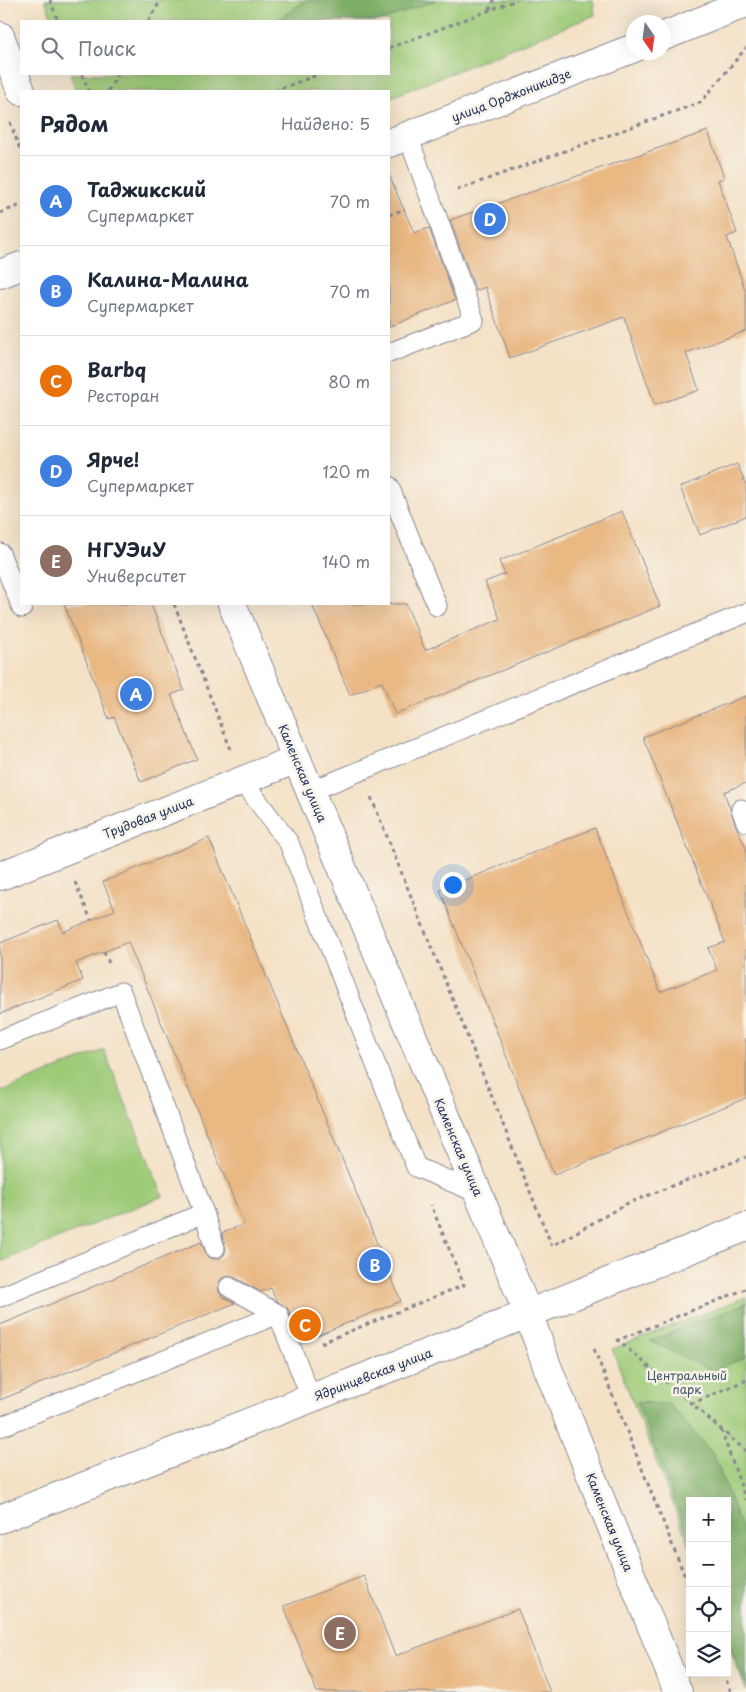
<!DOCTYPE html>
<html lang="ru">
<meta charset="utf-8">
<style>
body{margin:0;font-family:"Playpen Sans",sans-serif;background:#f2f2f3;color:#1f2937}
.controls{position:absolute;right:15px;bottom:15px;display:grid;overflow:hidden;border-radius:0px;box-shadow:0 5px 20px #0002}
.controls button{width:45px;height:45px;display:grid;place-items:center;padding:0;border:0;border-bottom:1px solid #e0e1e3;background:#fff;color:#1f2937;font:25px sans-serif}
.compass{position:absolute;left:626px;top:15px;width:45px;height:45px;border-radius:50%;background:#fff;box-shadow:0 5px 20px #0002;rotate:167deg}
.you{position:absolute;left:452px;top:884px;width:18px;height:18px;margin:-12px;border:4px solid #fff;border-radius:50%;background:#1a73e8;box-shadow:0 0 0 8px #1a73e833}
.badge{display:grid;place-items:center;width:32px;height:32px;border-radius:50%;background:#c8321e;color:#fff;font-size:16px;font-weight:700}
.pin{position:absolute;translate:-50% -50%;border:2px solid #fff;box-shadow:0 1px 5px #0006}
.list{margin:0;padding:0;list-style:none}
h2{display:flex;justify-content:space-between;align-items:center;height:65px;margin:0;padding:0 20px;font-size:21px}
h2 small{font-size:16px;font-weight:400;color:#747a83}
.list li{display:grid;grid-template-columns:32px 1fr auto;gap:15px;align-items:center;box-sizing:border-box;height:90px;padding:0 20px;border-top:1px solid #e0e1e3}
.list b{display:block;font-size:19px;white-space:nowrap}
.list p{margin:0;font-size:16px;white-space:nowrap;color:#747a83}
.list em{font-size:16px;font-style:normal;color:#747a83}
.icon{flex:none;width:28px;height:28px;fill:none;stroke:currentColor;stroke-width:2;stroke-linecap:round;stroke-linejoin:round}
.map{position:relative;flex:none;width:746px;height:1692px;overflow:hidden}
.search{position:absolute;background:#fff;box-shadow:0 5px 20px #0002;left:20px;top:20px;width:370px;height:55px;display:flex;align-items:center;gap:12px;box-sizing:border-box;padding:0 18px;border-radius:0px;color:#747a83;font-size:19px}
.panel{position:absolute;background:#fff;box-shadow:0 5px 20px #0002;left:20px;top:90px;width:370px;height:515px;border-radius:0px}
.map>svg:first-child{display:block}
.green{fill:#9ecb78;stroke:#5c7d6b}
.forest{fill:#7eaf68;stroke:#4c6f63}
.building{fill:#e9b883}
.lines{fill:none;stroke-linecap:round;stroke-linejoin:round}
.service-casing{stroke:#888892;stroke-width:21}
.minor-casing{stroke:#888892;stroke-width:30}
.tertiary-casing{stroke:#888892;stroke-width:30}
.secondary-casing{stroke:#888892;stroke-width:30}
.path{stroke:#888892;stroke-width:3;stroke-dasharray:4 4;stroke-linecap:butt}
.service{stroke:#fff;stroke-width:19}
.minor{stroke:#fff;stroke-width:28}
.tertiary{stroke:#fff;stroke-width:28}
.secondary{stroke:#fff;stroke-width:28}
.labels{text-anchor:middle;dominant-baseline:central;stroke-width:5;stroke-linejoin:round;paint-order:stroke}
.street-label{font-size:12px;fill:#1b2f5e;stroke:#f7f3e8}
.park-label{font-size:12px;fill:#3c5664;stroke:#f7f3e8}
</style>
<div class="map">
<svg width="746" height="1692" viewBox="0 0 746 1692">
<rect width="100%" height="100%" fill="#f7f3e8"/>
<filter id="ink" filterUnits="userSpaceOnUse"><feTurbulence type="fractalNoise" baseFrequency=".02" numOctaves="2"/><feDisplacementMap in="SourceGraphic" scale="10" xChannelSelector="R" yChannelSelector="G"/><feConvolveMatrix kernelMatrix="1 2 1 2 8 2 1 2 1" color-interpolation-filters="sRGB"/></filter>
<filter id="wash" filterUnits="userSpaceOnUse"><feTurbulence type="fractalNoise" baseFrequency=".0096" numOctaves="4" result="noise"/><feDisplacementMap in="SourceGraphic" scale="20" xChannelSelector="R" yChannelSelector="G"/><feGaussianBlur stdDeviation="1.12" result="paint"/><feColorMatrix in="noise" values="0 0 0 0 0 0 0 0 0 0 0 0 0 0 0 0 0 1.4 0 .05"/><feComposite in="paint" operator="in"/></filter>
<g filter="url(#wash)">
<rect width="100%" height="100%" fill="#f4e1c6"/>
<!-- green -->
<path class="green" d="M 45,0 L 593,0 L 595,15 L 389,98 L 389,91 L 76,91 L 70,74 L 389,74 L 389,21 L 53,21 Z
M 104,1050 L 163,1196 L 0,1262 L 0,1092 Z
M 746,1297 L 746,1690 L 727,1642 L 727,1501 L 690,1501 L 690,1547 L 612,1349 Z"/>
<!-- forest -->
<path class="forest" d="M 306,0 L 436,0 L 381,21 L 276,21 Z
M 746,1303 L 746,1357 L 713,1371 L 650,1341 Z
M 637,1402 L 669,1404 L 714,1455 L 746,1541 L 746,1685 L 727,1637 L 727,1501 L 690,1501 L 690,1540 Z"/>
<g id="blocks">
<!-- building -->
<path class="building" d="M 708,131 L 724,178 L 718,180 L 737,233 L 727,237 L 746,293 L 746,331 L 686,353 L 699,390 L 655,405 L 624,317 L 510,358 L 485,287 L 476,291 L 450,220 Z
M 389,175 L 414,233 L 429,228 L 455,300 L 389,327 Z
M 737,464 L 746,485 L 746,516 L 700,535 L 680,487 Z
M 622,511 L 660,606 L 395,714 L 382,682 L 350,695 L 312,604 L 406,604 L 425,650 L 500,619 L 485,582 L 505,574 L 499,561 Z
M 64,604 L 151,604 L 184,690 L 171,695 L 197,759 L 141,782 L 114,717 L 109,719 Z
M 746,696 L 746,783 L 724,792 L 736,826 L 746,848 L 746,1038 L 745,1039 L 746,1042 L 746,1098 L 554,1175 L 440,890 L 595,828 L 660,992 L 717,970 L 708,948 L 725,942 L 643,737 Z
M 209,838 L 401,1301 L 301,1342 L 288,1309 L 276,1300 L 271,1288 L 261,1292 L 234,1277 L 228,1276 L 224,1277 L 219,1281 L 218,1288 L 219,1292 L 223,1297 L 235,1303 L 0,1400 L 0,1325 L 201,1242 L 207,1256 L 213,1259 L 219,1259 L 224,1255 L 226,1250 L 222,1233 L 244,1224 L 128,942 L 76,963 L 83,980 L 0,1014 L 0,943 L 58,920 L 63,932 L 115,910 L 103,882 Z
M 364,1576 L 395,1656 L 518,1609 L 550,1692 L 317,1692 L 284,1606 Z"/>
</g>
</g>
<g filter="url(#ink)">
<use href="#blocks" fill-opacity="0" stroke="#888892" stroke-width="1"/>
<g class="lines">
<!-- service casing -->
<g class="service-casing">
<path id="service" d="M 389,353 L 474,320 L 408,136
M 389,486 L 437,606
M 0,553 L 22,608
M 242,780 L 289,843 L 416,1167 L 478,1193
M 311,791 L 746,613
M 741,809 L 746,822
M 0,1040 L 121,992 L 204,1213 L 0,1297
M 204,1213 L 215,1248
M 229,1287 L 278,1314
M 0,1427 L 278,1314 L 311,1398"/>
</g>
<!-- minor casing -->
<g class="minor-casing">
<path id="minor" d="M 0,876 L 297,759
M 0,1519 L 482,1332 L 746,1227"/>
</g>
<!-- tertiary casing -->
<g class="tertiary-casing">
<path id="tertiary" d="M 0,36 L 21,91
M 232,604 L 528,1313 L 547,1366 L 678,1692"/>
</g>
<!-- secondary casing -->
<g class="secondary-casing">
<path id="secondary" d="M 664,36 L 746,3
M 389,143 L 634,48
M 0,274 L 21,266"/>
</g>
<!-- path -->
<path class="path" d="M 50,0 L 58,21
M 489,10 L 494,0
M 148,21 L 161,0
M 389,48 L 517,0
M 82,74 L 89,91
M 108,91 L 118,74
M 274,91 L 320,74
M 10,122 L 21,152
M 457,190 L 701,102 L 746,48
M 0,213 L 21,205
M 389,215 L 405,209
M 174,604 L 231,750
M 371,797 L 552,1246 L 626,1204 L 746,1157
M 75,882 L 91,920
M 104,952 L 110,965
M 746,1289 L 618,1340 L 746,1451
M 321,1343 L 464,1285 L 431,1205
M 594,1349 L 690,1589
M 691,1404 L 746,1380
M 721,1430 L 746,1500
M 723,1673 L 731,1692"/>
<!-- service -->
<use href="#service" class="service"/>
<!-- minor -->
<use href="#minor" class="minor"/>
<!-- tertiary -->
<use href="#tertiary" class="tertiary"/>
<!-- secondary -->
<use href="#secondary" class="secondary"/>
</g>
</g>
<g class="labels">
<!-- street labels -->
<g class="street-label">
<text transform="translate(511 95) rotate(-21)">улица Орджоникидзе</text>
<text transform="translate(303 773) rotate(67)">Каменская улица</text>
<text transform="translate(148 817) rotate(-21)">Трудовая улица</text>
<text transform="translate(459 1147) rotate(67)">Каменская улица</text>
<text transform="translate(373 1374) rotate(-21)">Ядринцевская улица</text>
<text transform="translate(610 1522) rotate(68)">Каменская улица</text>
</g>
<!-- park labels -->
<g class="park-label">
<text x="687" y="1375">Центральный<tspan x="687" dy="14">парк</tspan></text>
</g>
</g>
</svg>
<div class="controls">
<button>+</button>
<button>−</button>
<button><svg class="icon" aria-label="locate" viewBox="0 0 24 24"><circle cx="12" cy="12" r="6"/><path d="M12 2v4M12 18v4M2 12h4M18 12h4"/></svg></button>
<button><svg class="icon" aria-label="layers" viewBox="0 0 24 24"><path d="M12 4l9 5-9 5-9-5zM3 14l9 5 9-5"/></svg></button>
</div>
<svg class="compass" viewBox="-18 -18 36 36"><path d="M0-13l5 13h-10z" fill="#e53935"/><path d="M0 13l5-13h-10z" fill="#747a83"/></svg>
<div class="you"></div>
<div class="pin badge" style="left:136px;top:694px;background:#3f7fe0">A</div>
<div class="pin badge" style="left:375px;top:1265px;background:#3f7fe0">B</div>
<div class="pin badge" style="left:305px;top:1325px;background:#e8710a">C</div>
<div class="pin badge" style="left:490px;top:219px;background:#3f7fe0">D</div>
<div class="pin badge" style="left:340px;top:1633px;background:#8d6e63">E</div>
<div class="search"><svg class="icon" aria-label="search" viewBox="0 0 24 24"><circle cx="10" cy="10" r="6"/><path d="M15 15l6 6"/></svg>Поиск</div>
<section class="panel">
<h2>Рядом<small>Найдено: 5</small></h2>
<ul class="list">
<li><span class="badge" style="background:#3f7fe0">A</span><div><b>Таджикский</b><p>Супермаркет</p></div><em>70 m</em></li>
<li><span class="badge" style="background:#3f7fe0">B</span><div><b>Калина-Малина</b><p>Супермаркет</p></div><em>70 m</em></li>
<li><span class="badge" style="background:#e8710a">C</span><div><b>Barbq</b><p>Ресторан</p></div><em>80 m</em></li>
<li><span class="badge" style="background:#3f7fe0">D</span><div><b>Ярче!</b><p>Супермаркет</p></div><em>120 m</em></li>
<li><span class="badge" style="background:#8d6e63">E</span><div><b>НГУЭиУ</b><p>Университет</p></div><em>140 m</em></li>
</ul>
</section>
</div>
